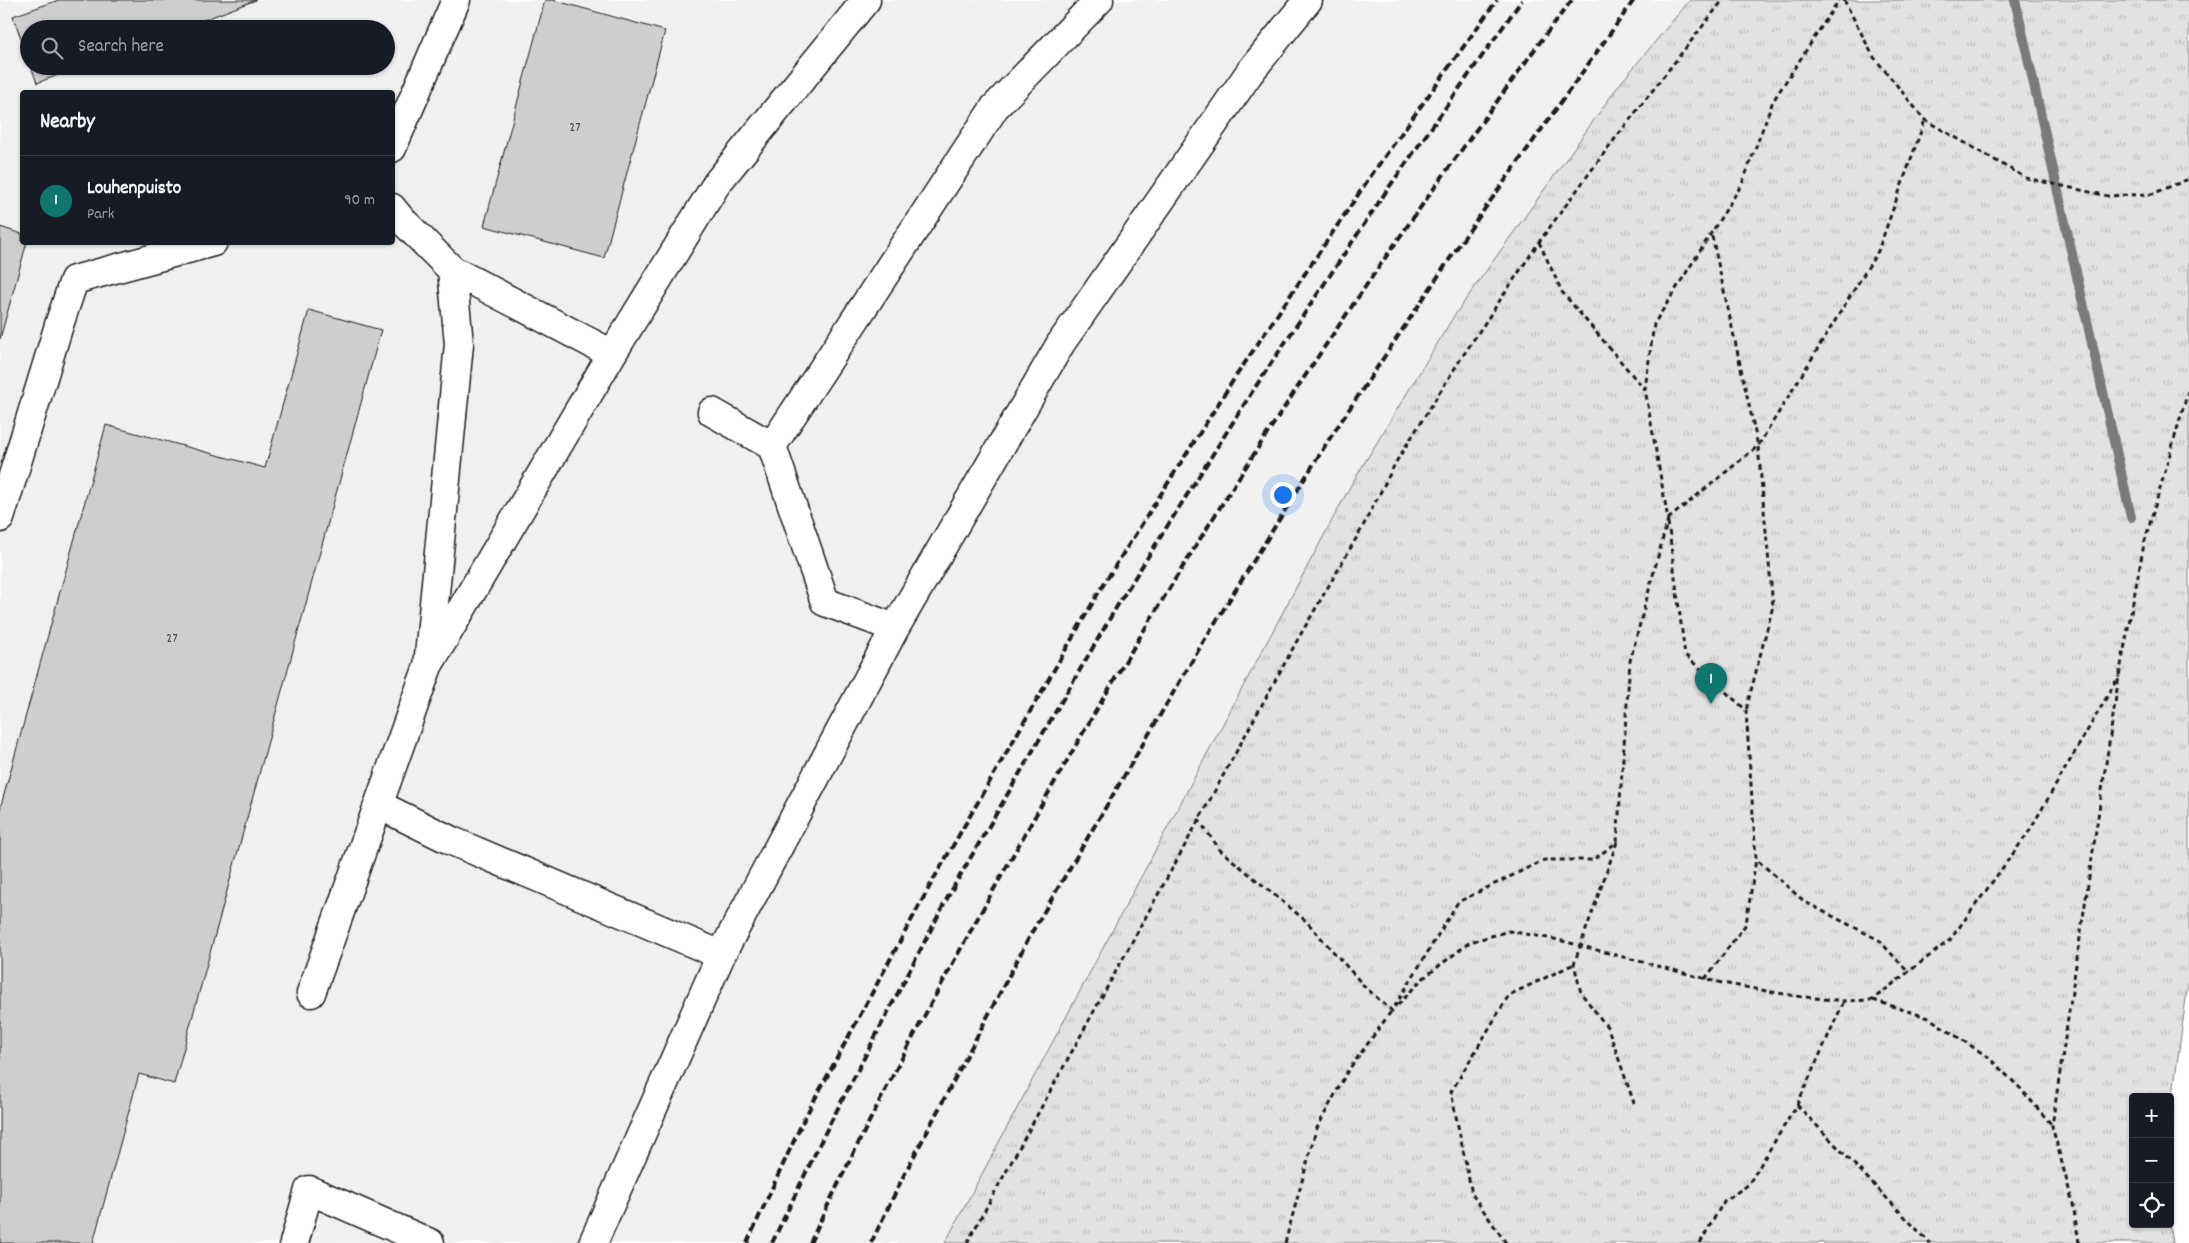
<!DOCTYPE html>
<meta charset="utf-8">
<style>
body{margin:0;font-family:Dekko,sans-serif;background:#20242c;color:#f1f3f6}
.controls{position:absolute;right:15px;bottom:15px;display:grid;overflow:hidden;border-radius:5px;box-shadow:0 1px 4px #0004}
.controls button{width:45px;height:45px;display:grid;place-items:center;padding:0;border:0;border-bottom:1px solid #363941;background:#171b24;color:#f1f3f6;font:25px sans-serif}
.you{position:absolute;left:1282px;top:494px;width:18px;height:18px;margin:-12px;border:4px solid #fff;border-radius:50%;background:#1a73e8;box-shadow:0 0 0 8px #1a73e833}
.badge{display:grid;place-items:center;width:32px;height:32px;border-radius:50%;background:#0f766e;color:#fff;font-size:16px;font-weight:700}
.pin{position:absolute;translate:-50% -41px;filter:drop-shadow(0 1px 2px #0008)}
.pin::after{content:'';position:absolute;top:26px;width:18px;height:15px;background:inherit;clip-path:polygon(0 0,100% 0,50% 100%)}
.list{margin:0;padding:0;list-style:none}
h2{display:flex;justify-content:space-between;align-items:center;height:65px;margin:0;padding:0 20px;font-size:21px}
h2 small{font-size:16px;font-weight:400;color:#9ea1a6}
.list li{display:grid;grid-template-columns:32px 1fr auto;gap:15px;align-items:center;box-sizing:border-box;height:90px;padding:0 20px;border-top:1px solid #363941}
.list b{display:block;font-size:19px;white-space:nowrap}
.list p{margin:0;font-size:16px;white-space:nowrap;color:#9ea1a6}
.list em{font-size:16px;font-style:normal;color:#9ea1a6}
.icon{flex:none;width:28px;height:28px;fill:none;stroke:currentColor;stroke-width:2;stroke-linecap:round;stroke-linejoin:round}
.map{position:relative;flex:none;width:2189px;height:1243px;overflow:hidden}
.search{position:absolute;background:#171b24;box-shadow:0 1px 4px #0004;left:20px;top:20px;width:375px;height:55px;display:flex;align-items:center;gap:12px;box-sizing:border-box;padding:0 18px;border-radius:28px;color:#9ea1a6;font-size:19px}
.panel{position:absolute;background:#171b24;box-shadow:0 1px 4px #0004;left:20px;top:90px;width:375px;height:155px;border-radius:5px}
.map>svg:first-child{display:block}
.built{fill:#f0f0f0;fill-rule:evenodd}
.park{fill:url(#park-tufts);stroke:#7f7f7f}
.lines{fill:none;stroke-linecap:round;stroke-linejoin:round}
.stream{stroke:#7a7a7a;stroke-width:10}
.building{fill:#cecece;stroke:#1c1c1c}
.minor-casing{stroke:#1c1c1c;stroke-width:31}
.path{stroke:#1c1c1c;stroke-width:3;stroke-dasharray:5 4;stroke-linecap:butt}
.minor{stroke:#fff;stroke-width:28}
.rail{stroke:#1c1c1c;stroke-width:4;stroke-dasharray:8 4;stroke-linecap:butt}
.labels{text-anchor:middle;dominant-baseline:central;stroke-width:4;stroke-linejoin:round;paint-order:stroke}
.number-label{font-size:14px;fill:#484848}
</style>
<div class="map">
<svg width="2189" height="1243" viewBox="0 0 2189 1243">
<defs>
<pattern id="park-tufts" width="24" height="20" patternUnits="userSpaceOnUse" patternTransform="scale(1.25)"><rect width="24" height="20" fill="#e2e2e2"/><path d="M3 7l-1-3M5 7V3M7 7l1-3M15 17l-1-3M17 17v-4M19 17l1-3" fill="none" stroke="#c1c1c1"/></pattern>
</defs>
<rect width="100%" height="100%" fill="#fff"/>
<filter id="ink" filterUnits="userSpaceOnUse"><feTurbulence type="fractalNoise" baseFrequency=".02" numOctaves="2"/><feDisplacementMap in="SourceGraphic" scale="10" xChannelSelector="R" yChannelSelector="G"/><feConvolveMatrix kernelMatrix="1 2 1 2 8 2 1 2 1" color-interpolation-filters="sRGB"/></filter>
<g filter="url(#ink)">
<!-- built -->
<path class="built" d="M 0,0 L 1690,0 L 1619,85 L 1454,316 L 1351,485 L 945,1243 L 0,1243 ZM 29,29 L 386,29 L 386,66 L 29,66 ZM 22,92 L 392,92 L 392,242 L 22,242 Z"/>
<!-- park -->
<path class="park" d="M 1690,0 L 2189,0 L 2189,977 L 2174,1086 L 2170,1198 L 2170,1097 L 2133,1097 L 2133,1224 L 2170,1224 L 2170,1222 L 2173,1243 L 945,1243 L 1351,485 L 1454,316 L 1619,85 Z"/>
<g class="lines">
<!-- stream -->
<path class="stream" d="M 2015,0 L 2131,517"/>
</g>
<!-- building -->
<path class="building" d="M 59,0 L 256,0 L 180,29 L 29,29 L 29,61 L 13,16 Z
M 545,0 L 553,0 L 665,31 L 604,258 L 484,226 Z
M 31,66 L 82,66 L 37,83 Z
M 0,227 L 22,234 L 22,242 L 27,242 L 0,339 Z
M 309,310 L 381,330 L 174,1084 L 139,1074 L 93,1243 L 0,1243 L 0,809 L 106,425 L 265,468 Z"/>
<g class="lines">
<!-- minor casing -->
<g class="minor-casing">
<path id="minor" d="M 392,148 L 456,0
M 392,208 L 400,218 L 452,270 L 612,354
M 452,270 L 459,344 L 428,666 L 612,354 L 717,183 L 866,0
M 712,412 L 772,446 L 995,107 L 1099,0
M 0,518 L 59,325 L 74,280 L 213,242
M 895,628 L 1061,343 L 1250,72 L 1308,0
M 379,805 L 452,841 L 721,955
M 311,993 L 428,666
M 294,1243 L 309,1190 L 430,1243
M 593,1243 L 721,955 L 895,628 L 825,602 L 772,446"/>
</g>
<!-- path -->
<path class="path" d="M 1844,0 L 1873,56 L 1925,120 L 2026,178 L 2108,196 L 2152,194 L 2189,179
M 1712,236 L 1758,446 L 1773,606 L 1746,710
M 1539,242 L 1562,292 L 1645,390
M 1668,519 L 1758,446 L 1878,251 L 1925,120
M 1668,522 L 1685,655 L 1746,710 L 1756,859 L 1805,902 L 1879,940 L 1908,972
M 1198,819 L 1220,850 L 1306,921 L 1365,987 L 1392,1011 L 1458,902 L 1544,860 L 1593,860 L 1617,842 L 1630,661 L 1668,519 L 1645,389 L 1654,324 L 1742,184 L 1773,101 L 1839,0
M 1617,842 L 1574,964 L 1581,993 L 1608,1028 L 1634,1103
M 1705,979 L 1746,924 L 1756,859
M 1873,1000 L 1929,1018 L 1988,1057 L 2021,1089 L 2052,1125
M 1398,1005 L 1421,980 L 1470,942 L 1509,931 L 1559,940 L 1722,983 L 1795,996 L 1844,1001 L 1872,1000 L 1950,940 L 2028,833 L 2119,676
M 1797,1105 L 1930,1243
M 967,1243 L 1298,639 L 1361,530 L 1396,462 L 1460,360 L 1539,242 L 1607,149 L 1723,0
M 1285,1243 L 1316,1130 L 1347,1072 L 1393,1009
M 1506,1243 L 1472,1194 L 1451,1092 L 1509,995 L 1574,964
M 1700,1243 L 1724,1201 L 1748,1185 L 1797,1105 L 1844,1001
M 2079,1243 L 2073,1204 L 2052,1126 L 2119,676 L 2144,544 L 2189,388"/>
<!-- minor -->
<use href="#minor" class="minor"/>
<!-- rail -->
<path class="rail" d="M 747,1243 L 803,1121 L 932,882 L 1100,590 L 1234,379 L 1370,177 L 1497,0
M 772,1243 L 824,1135 L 950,893 L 1120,601 L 1252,392 L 1387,190 L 1522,0
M 810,1243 C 890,1072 982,908 1076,745 C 1199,533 1332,328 1476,130 C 1508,87 1539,42 1572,0
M 871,1243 L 904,1175 L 1032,932 L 1202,644 L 1328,441 L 1461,242 L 1634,0"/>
</g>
</g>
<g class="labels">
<!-- number labels -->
<g class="number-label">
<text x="575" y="128">27</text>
<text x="172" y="639">27</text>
</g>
</g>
</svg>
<div class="controls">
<button>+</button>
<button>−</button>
<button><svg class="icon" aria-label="locate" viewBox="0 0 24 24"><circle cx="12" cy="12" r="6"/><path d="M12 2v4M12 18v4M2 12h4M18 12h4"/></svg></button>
</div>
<div class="you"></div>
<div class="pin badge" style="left:1711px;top:704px">1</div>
<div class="search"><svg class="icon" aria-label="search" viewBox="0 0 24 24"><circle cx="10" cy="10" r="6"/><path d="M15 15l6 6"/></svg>Search here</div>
<section class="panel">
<h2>Nearby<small></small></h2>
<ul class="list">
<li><span class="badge">1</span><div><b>Louhenpuisto</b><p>Park</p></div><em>90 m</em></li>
</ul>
</section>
</div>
